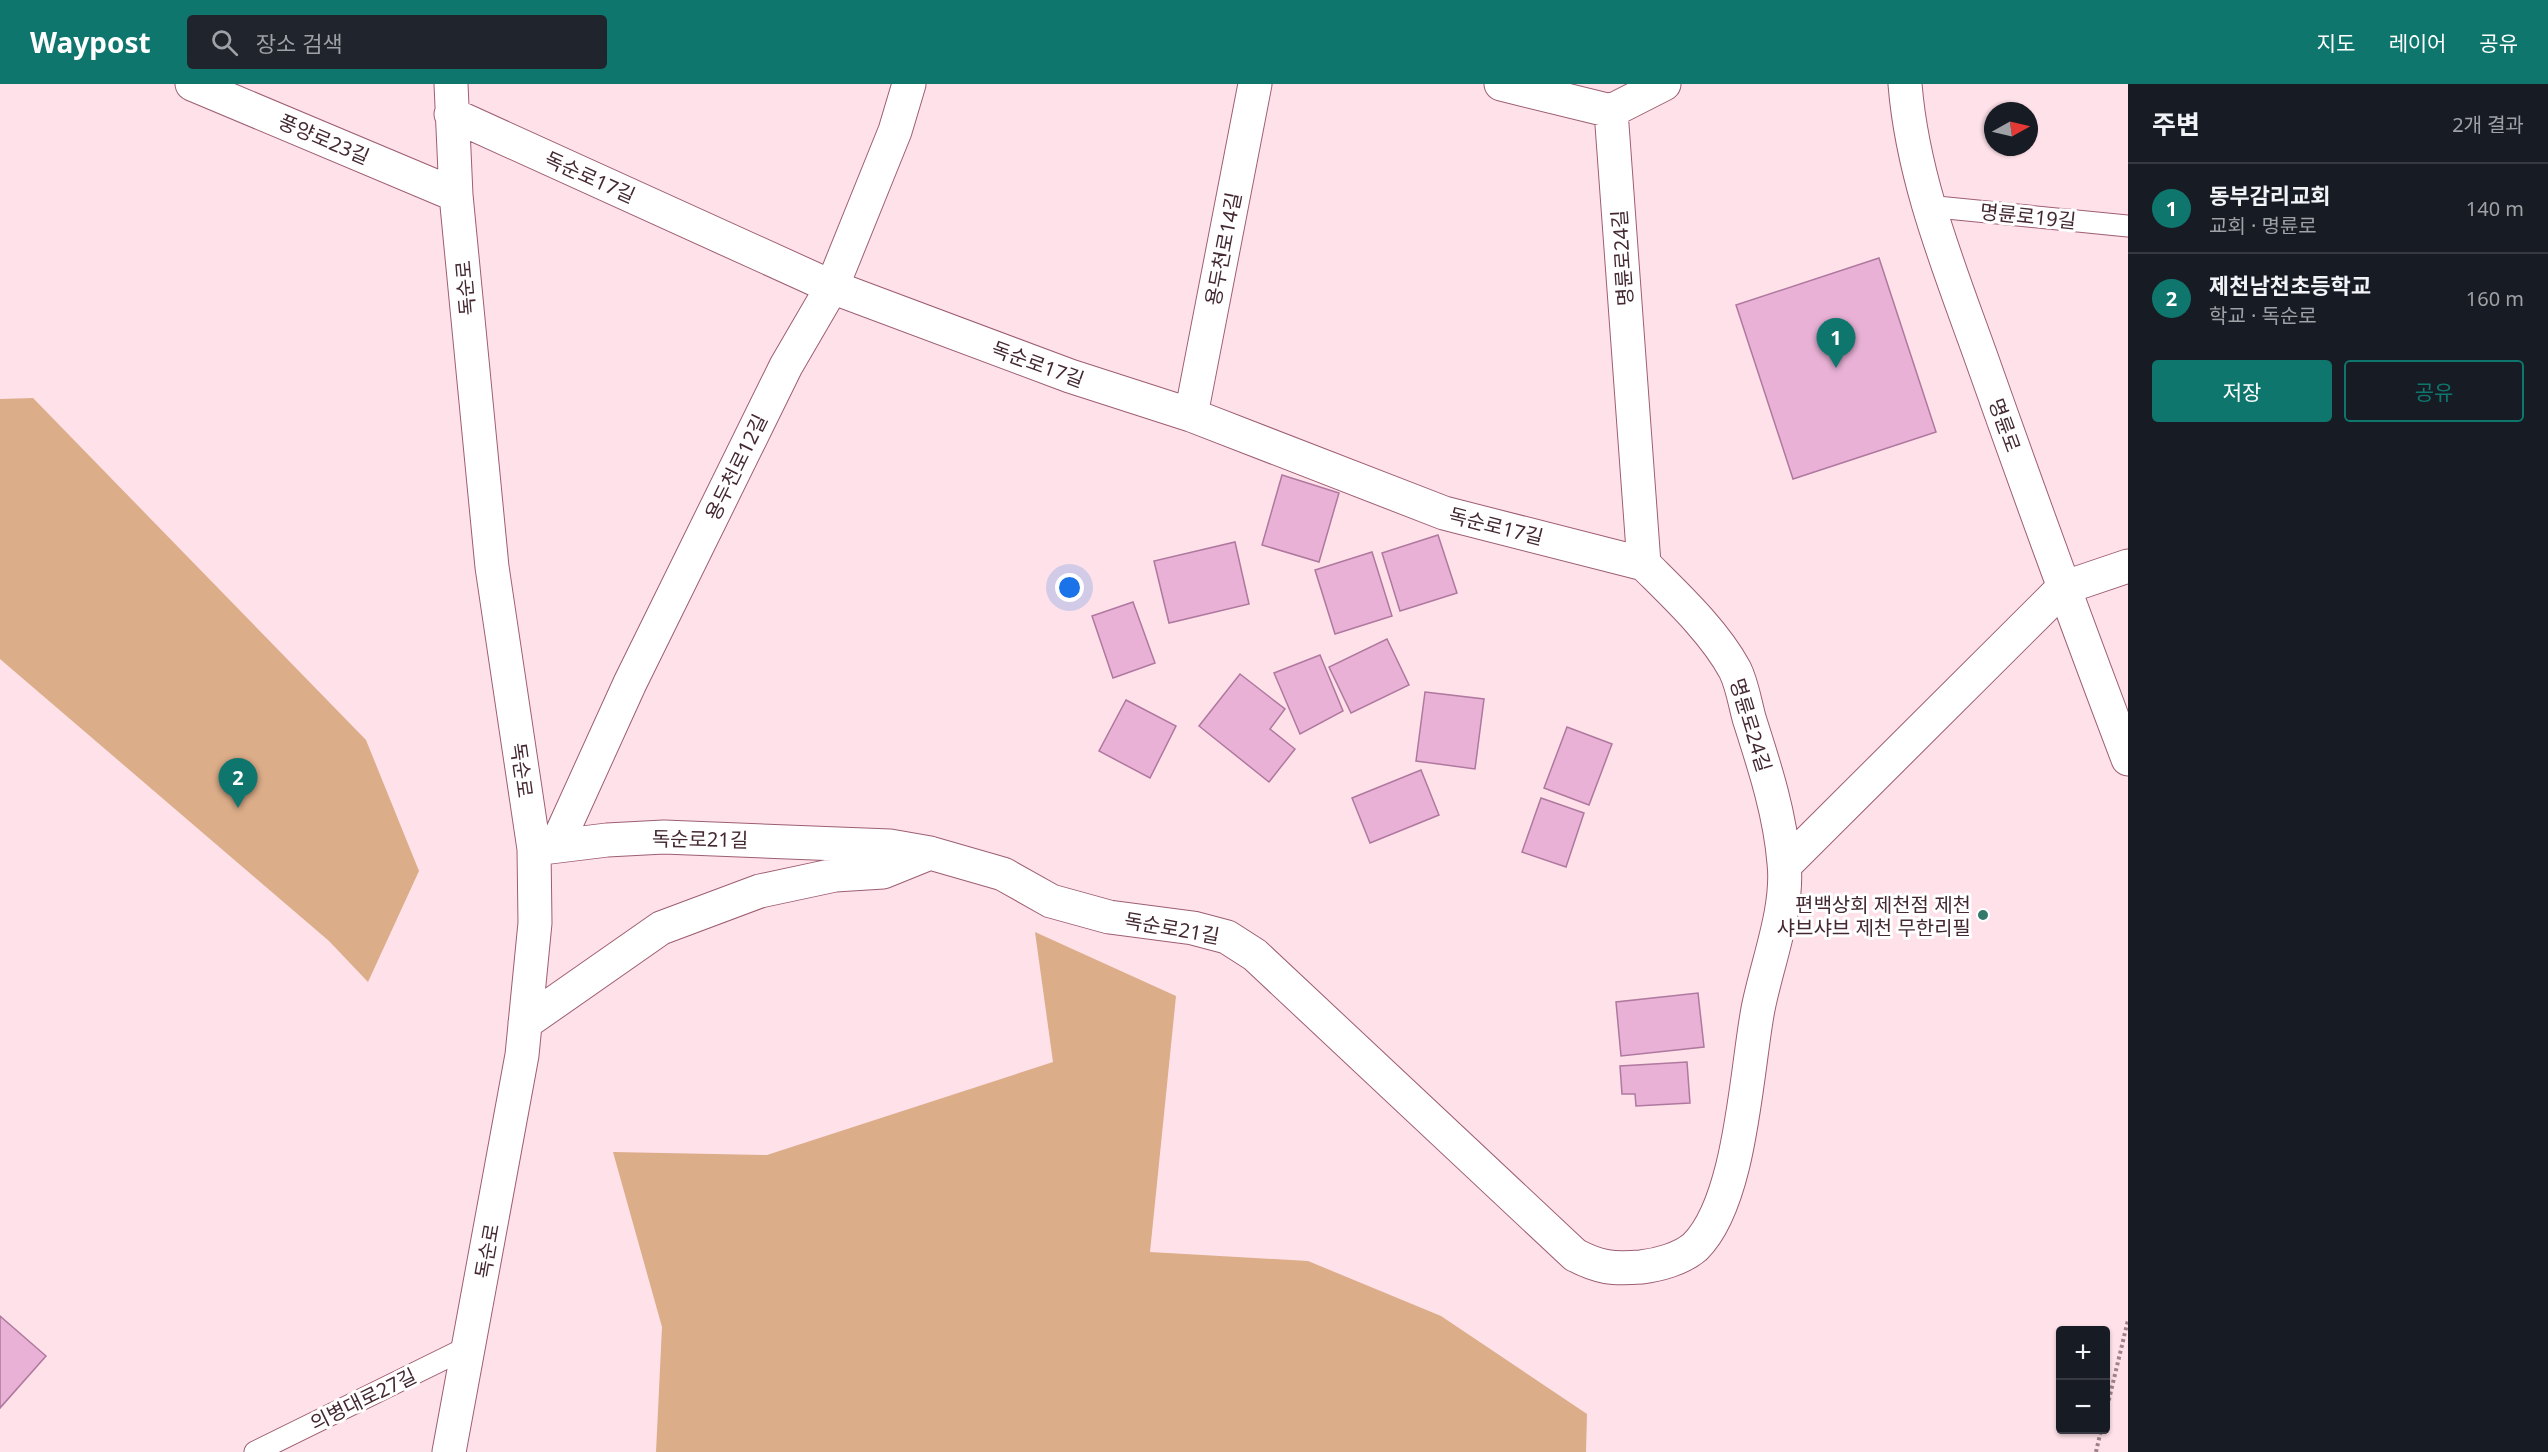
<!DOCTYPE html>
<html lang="ko">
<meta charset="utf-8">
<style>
body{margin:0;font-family:"Noto Sans","Noto Sans KR",sans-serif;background:#20242c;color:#f1f3f6}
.controls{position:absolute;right:18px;bottom:18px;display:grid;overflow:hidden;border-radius:6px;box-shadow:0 2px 4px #0004}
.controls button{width:54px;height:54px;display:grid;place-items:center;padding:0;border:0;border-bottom:2px solid #363941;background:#171b24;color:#f1f3f6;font:30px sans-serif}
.compass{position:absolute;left:1984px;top:18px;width:54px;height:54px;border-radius:50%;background:#171b24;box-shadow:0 2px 4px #0004;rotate:82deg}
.you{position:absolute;left:1070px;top:504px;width:21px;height:21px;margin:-15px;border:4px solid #fff;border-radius:50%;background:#1a73e8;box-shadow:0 0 0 9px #1a73e833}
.badge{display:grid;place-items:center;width:39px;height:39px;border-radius:50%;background:#0f766e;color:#fff;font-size:20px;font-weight:700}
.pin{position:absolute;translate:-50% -50px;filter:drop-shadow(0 2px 3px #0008)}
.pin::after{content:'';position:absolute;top:32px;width:21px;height:18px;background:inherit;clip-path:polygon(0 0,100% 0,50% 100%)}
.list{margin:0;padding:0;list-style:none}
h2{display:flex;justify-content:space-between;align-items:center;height:78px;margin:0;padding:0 24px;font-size:26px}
h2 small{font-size:20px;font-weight:400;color:#9ea1a6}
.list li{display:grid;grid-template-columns:39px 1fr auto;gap:18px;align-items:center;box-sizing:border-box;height:90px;padding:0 24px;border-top:2px solid #363941}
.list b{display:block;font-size:22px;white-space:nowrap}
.list p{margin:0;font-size:20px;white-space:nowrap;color:#9ea1a6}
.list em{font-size:20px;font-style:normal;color:#9ea1a6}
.actions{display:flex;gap:12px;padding:18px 24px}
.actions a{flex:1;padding:14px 0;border:2px solid #0f766e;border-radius:6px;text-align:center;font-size:21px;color:#0f766e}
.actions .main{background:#0f766e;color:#fff}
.icon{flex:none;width:33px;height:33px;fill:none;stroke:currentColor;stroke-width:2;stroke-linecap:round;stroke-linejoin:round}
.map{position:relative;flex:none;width:2128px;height:1368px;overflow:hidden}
header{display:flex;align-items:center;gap:36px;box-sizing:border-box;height:84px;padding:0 30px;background:#0f766e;color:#fff}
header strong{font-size:28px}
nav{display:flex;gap:33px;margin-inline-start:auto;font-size:21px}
.search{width:420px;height:54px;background:#20242c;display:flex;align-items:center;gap:15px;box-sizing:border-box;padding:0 21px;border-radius:6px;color:#9ea1a6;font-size:22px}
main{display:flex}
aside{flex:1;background:#171b24}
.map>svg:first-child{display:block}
.green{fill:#dcad89}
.building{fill:#e9b1d6;stroke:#af789e;stroke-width:1.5}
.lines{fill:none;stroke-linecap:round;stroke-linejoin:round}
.service-casing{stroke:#9d5e73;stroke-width:23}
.minor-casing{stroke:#9d5e73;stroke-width:35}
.tertiary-casing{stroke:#9d5e73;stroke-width:35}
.path{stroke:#9e818a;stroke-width:4;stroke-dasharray:3 3;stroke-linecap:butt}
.service{stroke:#fff;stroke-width:21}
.minor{stroke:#fff;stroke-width:33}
.tertiary{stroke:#fff;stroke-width:33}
.poi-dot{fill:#35796c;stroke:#fff;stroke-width:2}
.labels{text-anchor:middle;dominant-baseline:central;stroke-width:6;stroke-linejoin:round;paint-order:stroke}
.street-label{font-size:20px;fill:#442932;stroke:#fff}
.poi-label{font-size:20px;fill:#442932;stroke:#fff;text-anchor:end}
</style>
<header>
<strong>Waypost</strong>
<div class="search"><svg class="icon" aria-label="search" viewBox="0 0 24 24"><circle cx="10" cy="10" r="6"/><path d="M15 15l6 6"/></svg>장소 검색</div>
<nav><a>지도</a><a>레이어</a><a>공유</a></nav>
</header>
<main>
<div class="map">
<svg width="2128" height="1368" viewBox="0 0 2128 1368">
<rect width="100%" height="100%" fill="#ffe1e9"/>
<!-- green -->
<path class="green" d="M 33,314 L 366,656 L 419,787 L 368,898 L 329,857 L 0,575 L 0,315 Z
M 1035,848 L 1176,912 L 1150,1168 L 1308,1177 L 1441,1232 L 1587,1330 L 1586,1368 L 656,1368 L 662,1243 L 613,1068 L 767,1071 L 1053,978 Z"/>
<!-- building -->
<path class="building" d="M 1879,174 L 1936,348 L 1793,395 L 1736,221 Z
M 1282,391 L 1339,409 L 1319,478 L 1262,461 Z
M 1438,451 L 1457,509 L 1400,527 L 1382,469 Z
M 1235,458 L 1249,520 L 1169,539 L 1154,477 Z
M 1372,468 L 1392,532 L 1335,550 L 1315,486 Z
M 1133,518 L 1155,579 L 1113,594 L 1092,532 Z
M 1387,555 L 1409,601 L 1351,629 L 1329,583 Z
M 1320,571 L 1343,627 L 1300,650 L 1274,589 Z
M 1240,590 L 1285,625 L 1270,645 L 1295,665 L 1269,698 L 1199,642 Z
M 1425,608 L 1484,615 L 1475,685 L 1416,677 Z
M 1126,616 L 1176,642 L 1150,694 L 1099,667 Z
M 1567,643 L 1612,660 L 1589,721 L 1544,704 Z
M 1421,686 L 1439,731 L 1370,759 L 1352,714 Z
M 1541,714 L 1584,729 L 1566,783 L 1522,768 Z
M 1698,909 L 1704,963 L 1621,972 L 1616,918 Z
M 1687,978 L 1690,1019 L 1636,1022 L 1635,1010 L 1622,1010 L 1620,982 Z
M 0,1232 L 46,1272 L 0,1324 Z"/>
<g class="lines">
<!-- service casing -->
<g class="service-casing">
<path id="service" d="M 1927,122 L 2128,142
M 255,1368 L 470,1262"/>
</g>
<!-- minor casing -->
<g class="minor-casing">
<path id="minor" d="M 192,0 L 456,111
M 1501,0 L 1611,27 L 1664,0
M 451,30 L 832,203 L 1070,292 L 1191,331 L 1444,429 L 1644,480
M 1191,331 L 1255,0
M 556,762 L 630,599 L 786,282 L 832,203 L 895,47 L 909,0
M 534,765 L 607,756 L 664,753 L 890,762 L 930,769 L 1003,790 L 1051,817 L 1109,833 L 1193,844 L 1227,853 L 1255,871 L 1575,1171 C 1600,1184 1612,1185 1641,1183 C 1658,1181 1681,1175 1695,1163 C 1741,1118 1746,989 1758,925 C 1767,879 1789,825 1784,779 C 1780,729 1764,681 1749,634 C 1745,619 1742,600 1735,586 C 1714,547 1675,511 1644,480 L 1611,27
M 1785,781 L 2063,504 L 2128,482
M 525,939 L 661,844 L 760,807 L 835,791 L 883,788 L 930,769
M 449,1368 L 522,971 L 535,839 L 534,765 L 492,483 L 456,111 L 451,0"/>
</g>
<!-- tertiary casing -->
<g class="tertiary-casing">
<path id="tertiary" d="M 1905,0 C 1913,100 1953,193 1986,287 C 2032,417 2079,546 2128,675"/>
</g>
<!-- path -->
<path class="path" d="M 2106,1328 L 2128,1236
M 2096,1368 L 2101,1346"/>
<!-- service -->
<use href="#service" class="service"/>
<!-- minor -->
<use href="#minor" class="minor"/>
<!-- tertiary -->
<use href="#tertiary" class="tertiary"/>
</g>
<!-- markers -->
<circle class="poi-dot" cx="1983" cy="831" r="6"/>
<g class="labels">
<!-- street labels -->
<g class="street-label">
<text transform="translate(324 55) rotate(23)">풍양로23길</text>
<text transform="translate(590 93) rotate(24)">독순로17길</text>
<text transform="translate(2028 132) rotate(6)">명륜로19길</text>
<text transform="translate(1223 165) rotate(-79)">용두천로14길</text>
<text transform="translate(1622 174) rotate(-94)">명륜로24길</text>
<text transform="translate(465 204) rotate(-95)">독순로</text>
<text transform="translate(1038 280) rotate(20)">독순로17길</text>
<text transform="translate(2005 341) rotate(70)">명륜로</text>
<text transform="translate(736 383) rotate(-64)">용두천로12길</text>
<text transform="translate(1496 442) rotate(14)">독순로17길</text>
<text transform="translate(1751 641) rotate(73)">명륜로24길</text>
<text transform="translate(522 686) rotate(82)">독순로</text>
<text transform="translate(700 755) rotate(1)">독순로21길</text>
<text transform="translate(1172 844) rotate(10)">독순로21길</text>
<text transform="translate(487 1167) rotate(-80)">독순로</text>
<text transform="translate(363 1315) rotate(-26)">의병대로27길</text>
</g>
<!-- poi labels -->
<g class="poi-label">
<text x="1971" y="820">편백상회 제천점 제천<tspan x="1971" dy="23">샤브샤브 제천 무한리필</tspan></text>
</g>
</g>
</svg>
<div class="controls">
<button>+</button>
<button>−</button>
</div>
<svg class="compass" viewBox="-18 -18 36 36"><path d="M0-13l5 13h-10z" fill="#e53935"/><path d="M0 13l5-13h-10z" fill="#9ea1a6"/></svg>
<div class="you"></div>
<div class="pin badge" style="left:1836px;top:284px">1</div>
<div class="pin badge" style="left:238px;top:724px">2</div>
</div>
<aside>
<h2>주변<small>2개 결과</small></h2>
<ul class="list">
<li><span class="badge">1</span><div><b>동부감리교회</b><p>교회 · 명륜로</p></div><em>140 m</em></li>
<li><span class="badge">2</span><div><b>제천남천초등학교</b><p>학교 · 독순로</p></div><em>160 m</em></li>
</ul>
<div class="actions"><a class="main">저장</a><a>공유</a></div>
</aside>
</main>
